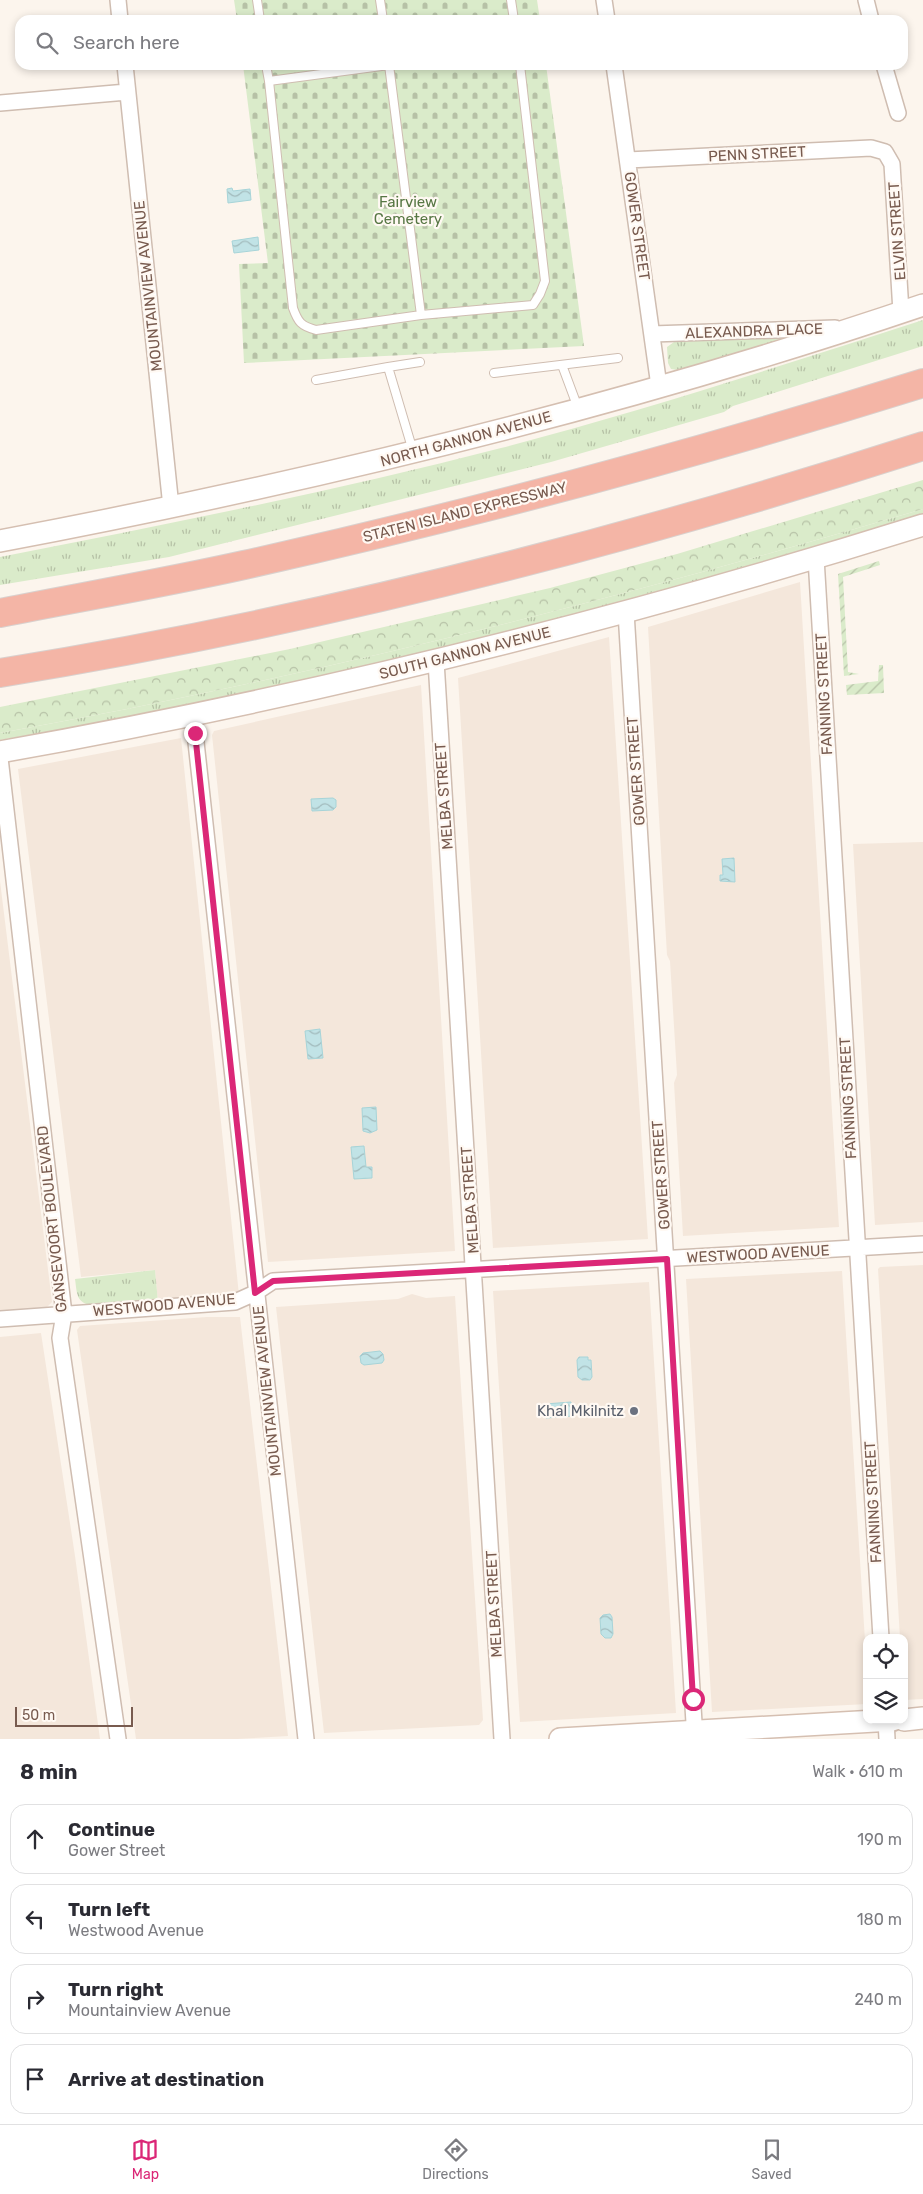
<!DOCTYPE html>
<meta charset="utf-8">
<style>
body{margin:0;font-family:Rubik,sans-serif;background:#f7f7f7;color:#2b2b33}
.controls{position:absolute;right:15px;bottom:15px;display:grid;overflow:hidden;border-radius:10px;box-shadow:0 2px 8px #0003}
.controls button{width:45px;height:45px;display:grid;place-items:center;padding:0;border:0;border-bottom:1px solid #e1e1e2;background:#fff;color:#2b2b33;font:25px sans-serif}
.scale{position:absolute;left:15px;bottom:12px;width:118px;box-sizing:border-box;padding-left:5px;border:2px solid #785b4f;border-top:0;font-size:14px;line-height:18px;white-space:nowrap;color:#785b4f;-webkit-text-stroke:4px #fff9f3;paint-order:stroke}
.stop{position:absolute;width:15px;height:15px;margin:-11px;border:4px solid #db2777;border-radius:50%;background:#fff}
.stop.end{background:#db2777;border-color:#fff;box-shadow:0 1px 5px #0008}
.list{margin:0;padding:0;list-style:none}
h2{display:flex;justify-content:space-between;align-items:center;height:65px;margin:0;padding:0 20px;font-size:21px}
h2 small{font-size:16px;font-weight:400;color:#7c7c81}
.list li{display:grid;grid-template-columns:32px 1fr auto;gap:15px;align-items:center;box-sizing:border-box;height:70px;margin:0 10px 10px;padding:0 10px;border:1px solid #e1e1e2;border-radius:15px}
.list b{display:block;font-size:19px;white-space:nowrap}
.list p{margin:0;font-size:16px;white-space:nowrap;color:#7c7c81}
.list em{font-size:16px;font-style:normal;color:#7c7c81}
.icon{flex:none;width:28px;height:28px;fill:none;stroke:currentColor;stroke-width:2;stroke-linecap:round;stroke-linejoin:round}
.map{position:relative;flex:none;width:923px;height:1739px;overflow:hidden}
.search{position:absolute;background:#fff;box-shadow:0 2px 8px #0003;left:15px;right:15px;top:15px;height:55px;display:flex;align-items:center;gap:12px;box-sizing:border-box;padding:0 18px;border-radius:15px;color:#7c7c81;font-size:19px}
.sheet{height:385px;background:#fff}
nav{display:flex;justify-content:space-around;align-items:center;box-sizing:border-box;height:70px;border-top:1px solid #e1e1e2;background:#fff;font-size:14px;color:#7c7c81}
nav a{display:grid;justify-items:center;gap:2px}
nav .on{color:#db2777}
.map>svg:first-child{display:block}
.residential{fill:#f4e7db}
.grass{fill:url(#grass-tufts)}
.forest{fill:url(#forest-crowns)}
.cemetery{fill:url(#cemetery-stones)}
.garden{fill:url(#garden-furrows)}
.water{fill:url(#water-waves);stroke:#a7d4d8}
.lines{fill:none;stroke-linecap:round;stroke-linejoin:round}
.lane-casing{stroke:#cfbdb1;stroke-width:10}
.street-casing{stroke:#cfbdb1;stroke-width:18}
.secondary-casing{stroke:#d5bfb1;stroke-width:24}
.highway-casing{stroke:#d9d1ce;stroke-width:30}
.lane{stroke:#fff;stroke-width:8}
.street{stroke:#fff;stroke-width:15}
.secondary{stroke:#fff;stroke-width:21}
.highway{stroke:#f4b5a6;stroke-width:28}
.route{stroke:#db2777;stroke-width:6}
.worship-dot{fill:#6b7280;stroke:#fff9f3;stroke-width:2}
.labels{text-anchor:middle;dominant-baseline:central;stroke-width:4.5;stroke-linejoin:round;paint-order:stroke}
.street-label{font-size:15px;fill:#785b4f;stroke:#fff9f3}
.park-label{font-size:15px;fill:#577744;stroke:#fff9f3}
.worship-label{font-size:15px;fill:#5b616d;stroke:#fff9f3;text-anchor:end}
</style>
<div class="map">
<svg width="923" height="1739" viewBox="0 0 923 1739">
<defs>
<pattern id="grass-tufts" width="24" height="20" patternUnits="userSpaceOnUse" patternTransform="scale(1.25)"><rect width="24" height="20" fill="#daebca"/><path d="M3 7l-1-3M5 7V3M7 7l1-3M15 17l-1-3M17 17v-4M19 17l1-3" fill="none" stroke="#b6c1a6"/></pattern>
<pattern id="forest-crowns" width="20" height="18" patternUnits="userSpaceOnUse" patternTransform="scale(1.25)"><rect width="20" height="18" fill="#daebca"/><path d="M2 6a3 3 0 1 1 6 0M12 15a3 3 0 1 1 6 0" fill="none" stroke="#b6c1a6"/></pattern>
<pattern id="cemetery-stones" width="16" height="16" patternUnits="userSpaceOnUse" patternTransform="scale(1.25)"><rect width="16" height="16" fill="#daebca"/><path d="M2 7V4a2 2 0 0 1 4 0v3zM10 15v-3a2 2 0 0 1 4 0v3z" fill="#b6c1a6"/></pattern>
<pattern id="garden-furrows" width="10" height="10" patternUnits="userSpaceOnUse" patternTransform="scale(1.25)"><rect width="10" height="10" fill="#daebca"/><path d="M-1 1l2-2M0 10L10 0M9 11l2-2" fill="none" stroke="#b6c1a6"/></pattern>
<pattern id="water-waves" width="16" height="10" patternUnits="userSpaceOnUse" patternTransform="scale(1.25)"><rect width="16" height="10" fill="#c1e3e6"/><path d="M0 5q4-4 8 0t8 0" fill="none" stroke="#a2bbbd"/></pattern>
</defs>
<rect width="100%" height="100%" fill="#fcf5ed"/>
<!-- residential -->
<path class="residential" d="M 800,582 L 839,1227 L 683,1236 L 674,1083 L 677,1075 L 670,961 L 667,955 L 648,627 Z
M 609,637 L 648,1239 L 493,1248 L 458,678 Z
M 421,685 L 455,1251 L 268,1262 L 212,735 L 214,731 Z
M 181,738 L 239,1295 L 158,1302 L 155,1270 L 81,1277 L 18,769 Z
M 923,842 L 923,1222 L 875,1225 L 853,844 Z
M 0,881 L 52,1302 L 47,1307 L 0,1311 Z
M 923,1265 L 923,1699 L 904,1700 L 904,1638 L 900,1638 L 878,1269 L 880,1267 Z
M 842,1271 L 867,1673 L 867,1704 L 712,1712 L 686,1279 Z
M 649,1282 L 676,1713 L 520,1722 L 493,1291 Z
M 412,1294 L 426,1298 L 455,1296 L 483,1720 L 479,1725 L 324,1733 L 276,1307 L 398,1299 Z
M 207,1317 L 240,1317 L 288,1736 L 237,1739 L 136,1739 L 77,1330 L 80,1326 Z
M 41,1333 L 75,1556 L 100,1739 L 0,1739 L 0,1337 Z"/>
<!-- grass -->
<path class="grass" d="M 923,320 L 923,346 L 733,406 L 724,412 L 551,462 L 169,557 L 0,585 L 0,557 C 168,524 336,491 501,448 C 643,411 783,365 923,320 Z
M 779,337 L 785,339 L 678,370 L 671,369 L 668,363 L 667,347 L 674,342 Z
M 923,509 L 923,515 C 619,606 313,687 0,740 L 0,733 C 312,677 619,599 923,509 Z
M 155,1270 L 158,1302 L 93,1305 C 76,1304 77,1293 75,1279 Z"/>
<!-- forest -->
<path class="forest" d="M 923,480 L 923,509 C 619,599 312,677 0,733 L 0,707 L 290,649 L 550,588 L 677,554 Z"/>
<!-- cemetery -->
<path class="cemetery" d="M 234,0 L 537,0 L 540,20 L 237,20 Z
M 243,65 L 546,65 L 584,346 L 244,363 L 239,264 L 268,263 Z"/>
<!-- garden -->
<path class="garden" d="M 879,561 L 880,565 L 843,577 L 848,672 L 859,674 L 844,676 L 838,574 Z
M 879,665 L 883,665 L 884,693 L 847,695 L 846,685 L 878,681 Z"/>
<!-- water -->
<path class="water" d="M 232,188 L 233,191 L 250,189 L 251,200 L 228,203 L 227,189 Z
M 258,237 L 259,250 L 234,253 L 232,241 Z
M 333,798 L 336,800 L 336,807 L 333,810 L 312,811 L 311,799 Z
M 734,858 L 735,882 L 720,881 L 720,875 L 723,875 L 722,859 Z
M 320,1029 L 323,1058 L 308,1059 L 305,1031 Z
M 376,1107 L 377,1130 L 370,1133 L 363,1131 L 362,1108 Z
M 364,1146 L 366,1167 L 372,1167 L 372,1178 L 354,1179 L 351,1147 Z
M 380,1351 L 383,1354 L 384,1360 L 382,1363 L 364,1365 L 361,1363 L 360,1356 L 363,1353 Z
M 579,1357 L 588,1357 L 588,1360 L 591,1360 L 592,1377 L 590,1380 L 582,1380 L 578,1377 L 577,1360 Z
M 571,1402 L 572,1416 L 546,1418 L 545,1404 Z
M 610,1614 L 612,1617 L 613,1634 L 611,1638 L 605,1638 L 601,1634 L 600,1618 L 603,1615 Z"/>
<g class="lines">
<!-- lane casing -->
<g class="lane-casing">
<path id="lane" d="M 257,0 L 260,20
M 380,0 L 383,20
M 511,0 L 514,20
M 266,65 L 269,81
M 389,65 L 269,81 L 293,308 C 298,322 301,326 316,330 L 421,315 L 533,305 L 540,294 L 545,281 L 520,65
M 389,65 L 421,315
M 562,365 L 578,408
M 388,367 L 420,362
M 494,373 L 618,358
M 316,380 L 388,367 L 413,451"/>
</g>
<!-- street casing -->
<g class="street-casing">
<path id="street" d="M 118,0 L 120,20
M 604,0 L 607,20
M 866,0 L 871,20
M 125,65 L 171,507
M 614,65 L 659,386
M 884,65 L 898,113
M 0,103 L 127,92
M 628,160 L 871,148 L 885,152 L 892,164 L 901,312
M 652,334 L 835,328
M 816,558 L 881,1638
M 626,612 L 695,1739
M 436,661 L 502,1739
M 193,715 L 306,1739
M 0,758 L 64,1314 L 60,1338 L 118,1739
M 0,1319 L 235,1302 L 255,1293 L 273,1281 L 923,1244
M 886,1720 L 887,1739"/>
</g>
<!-- secondary casing -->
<g class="secondary-casing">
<path id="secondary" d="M 0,541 C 312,482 622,407 923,305
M 0,752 C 312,696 620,620 923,525
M 904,1720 L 923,1718
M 560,1739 L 893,1720"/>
</g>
<!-- highway casing -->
<g class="highway-casing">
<path id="highway" d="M 0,613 C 81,597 163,583 244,565 C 473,514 699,453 923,383
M 0,673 C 312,622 622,543 923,446"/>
</g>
<!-- lane -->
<use href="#lane" class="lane"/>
<!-- street -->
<use href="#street" class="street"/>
<!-- secondary -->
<use href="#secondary" class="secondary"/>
<!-- highway -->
<use href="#highway" class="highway"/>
</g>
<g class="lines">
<!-- route -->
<path class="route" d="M 195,733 L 255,1293 L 273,1281 L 667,1259 L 693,1699"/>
</g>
<!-- markers -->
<circle class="worship-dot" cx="634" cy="1411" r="5"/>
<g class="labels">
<!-- street labels -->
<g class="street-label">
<text transform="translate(757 154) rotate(-3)">PENN STREET</text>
<text transform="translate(637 226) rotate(82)">GOWER STREET</text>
<text transform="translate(897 231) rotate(-94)">ELVIN STREET</text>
<text transform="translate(148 286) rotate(-96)">MOUNTAINVIEW AVENUE</text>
<text transform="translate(754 331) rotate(-2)">ALEXANDRA PLACE</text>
<text transform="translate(466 439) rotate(-15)">NORTH GANNON AVENUE</text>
<text transform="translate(465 512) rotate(-14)">STATEN ISLAND EXPRESSWAY</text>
<text transform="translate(465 653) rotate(-14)">SOUTH GANNON AVENUE</text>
<text transform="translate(824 694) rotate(-93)">FANNING STREET</text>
<text transform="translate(636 771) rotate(-94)">GOWER STREET</text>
<text transform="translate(444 796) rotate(-94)">MELBA STREET</text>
<text transform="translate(848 1098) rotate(-93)">FANNING STREET</text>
<text transform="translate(661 1175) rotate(-94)">GOWER STREET</text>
<text transform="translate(470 1200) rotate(-94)">MELBA STREET</text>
<text transform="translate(52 1219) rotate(-96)">GANSEVOORT BOULEVARD</text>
<text transform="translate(758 1254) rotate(-3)">WESTWOOD AVENUE</text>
<text transform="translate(164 1305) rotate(-5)">WESTWOOD AVENUE</text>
<text transform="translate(267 1391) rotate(-96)">MOUNTAINVIEW AVENUE</text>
<text transform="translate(873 1502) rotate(-93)">FANNING STREET</text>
<text transform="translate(494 1604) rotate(-93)">MELBA STREET</text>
</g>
<!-- park labels -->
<g class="park-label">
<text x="408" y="202">Fairview<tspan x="408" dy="17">Cemetery</tspan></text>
</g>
<!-- worship labels -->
<g class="worship-label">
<text x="624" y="1411">Khal Mkilnitz</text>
</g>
</g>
</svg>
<div class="controls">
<button><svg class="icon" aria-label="locate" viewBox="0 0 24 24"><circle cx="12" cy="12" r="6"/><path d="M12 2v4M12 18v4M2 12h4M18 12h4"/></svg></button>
<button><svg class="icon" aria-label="layers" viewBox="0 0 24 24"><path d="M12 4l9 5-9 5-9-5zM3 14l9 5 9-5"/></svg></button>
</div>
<div class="scale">50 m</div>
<div class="stop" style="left:693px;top:1699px"></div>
<div class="stop end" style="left:195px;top:733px"></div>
<div class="search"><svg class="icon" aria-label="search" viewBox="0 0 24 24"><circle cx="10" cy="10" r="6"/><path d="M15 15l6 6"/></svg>Search here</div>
</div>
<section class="sheet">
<h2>8 min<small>Walk · 610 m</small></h2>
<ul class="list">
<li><svg class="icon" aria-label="ahead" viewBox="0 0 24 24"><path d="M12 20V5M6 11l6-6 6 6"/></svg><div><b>Continue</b><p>Gower Street</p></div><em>190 m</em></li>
<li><svg class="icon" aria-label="left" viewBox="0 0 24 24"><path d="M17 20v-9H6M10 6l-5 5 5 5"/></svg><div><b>Turn left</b><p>Westwood Avenue</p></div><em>180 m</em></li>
<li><svg class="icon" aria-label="right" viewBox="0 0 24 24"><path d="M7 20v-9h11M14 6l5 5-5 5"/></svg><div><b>Turn right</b><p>Mountainview Avenue</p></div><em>240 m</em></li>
<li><svg class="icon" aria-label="arrive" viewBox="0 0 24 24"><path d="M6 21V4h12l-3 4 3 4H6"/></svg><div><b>Arrive at destination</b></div></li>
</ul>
</section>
<nav>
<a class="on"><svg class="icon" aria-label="map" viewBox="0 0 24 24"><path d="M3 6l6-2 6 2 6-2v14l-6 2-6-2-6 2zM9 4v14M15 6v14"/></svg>Map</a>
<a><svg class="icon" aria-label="directions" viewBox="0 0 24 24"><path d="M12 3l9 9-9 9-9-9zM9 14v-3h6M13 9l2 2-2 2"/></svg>Directions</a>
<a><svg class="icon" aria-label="saved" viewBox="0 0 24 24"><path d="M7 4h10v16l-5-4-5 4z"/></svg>Saved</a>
</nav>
